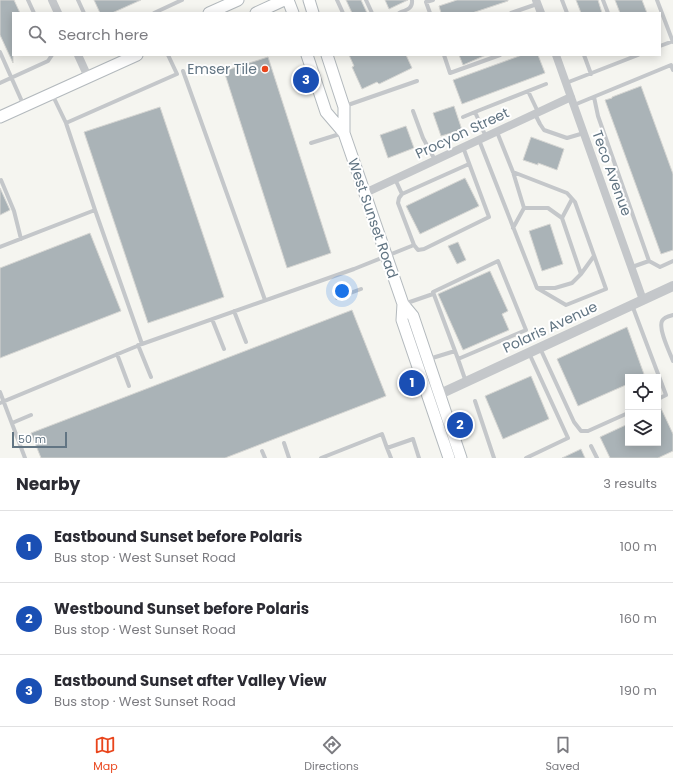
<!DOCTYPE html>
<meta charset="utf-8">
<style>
body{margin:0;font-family:Poppins,sans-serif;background:#f7f7f7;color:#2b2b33}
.controls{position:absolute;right:12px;bottom:12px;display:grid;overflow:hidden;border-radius:0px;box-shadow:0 2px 10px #0003}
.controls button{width:36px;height:36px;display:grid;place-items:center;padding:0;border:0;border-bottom:1px solid #e1e1e2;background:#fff;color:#2b2b33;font:20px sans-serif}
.scale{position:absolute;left:12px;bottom:10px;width:55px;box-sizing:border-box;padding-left:4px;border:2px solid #627583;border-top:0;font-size:11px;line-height:14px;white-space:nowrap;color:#627583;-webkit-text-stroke:3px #fff;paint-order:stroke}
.you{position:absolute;left:342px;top:291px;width:14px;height:14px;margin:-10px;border:3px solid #fff;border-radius:50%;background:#1a73e8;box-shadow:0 0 0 6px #1a73e833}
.badge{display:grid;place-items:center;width:26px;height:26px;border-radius:50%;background:#e9451c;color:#fff;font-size:13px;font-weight:700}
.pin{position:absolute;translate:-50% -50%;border:2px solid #fff;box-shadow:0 1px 4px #0006}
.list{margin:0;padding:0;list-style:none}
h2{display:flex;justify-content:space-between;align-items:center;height:52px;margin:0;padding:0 16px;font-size:17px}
h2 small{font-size:13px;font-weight:400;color:#7c7c81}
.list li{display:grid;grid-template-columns:26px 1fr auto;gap:12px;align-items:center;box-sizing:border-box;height:72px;padding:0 16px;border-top:1px solid #e1e1e2}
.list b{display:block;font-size:15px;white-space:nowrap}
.list p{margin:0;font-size:13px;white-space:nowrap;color:#7c7c81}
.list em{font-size:13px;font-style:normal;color:#7c7c81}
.icon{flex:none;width:22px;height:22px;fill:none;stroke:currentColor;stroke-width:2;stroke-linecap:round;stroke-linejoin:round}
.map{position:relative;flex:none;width:673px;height:458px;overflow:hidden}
.search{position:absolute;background:#fff;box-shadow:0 2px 10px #0003;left:12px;right:12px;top:12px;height:44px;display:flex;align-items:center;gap:10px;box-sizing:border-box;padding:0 14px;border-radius:0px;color:#7c7c81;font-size:15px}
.sheet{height:268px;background:#fff}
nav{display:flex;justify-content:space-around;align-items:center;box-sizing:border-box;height:56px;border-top:1px solid #e1e1e2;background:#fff;font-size:11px;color:#7c7c81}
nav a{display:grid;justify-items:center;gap:2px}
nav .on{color:#e9451c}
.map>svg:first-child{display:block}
.building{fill:#aab3b7;stroke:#d6d6d3}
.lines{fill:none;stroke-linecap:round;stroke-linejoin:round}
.secondary-casing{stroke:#b3b9bd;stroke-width:13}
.service{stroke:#c4c7ca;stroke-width:4}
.minor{stroke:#c4c7ca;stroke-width:8}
.tertiary{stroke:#c4c7ca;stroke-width:10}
.secondary{stroke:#fff;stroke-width:11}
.poi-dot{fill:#e9451c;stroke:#fff;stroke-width:1.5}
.labels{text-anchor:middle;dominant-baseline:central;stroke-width:4;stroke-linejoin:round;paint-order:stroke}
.poi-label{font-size:14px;fill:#627583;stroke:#fff;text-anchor:end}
.street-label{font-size:14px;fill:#627583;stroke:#fff}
</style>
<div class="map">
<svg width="673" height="458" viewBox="0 0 673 458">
<rect width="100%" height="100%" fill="#f5f5f0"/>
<!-- building -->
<path class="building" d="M 0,0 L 14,0 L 20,13 L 13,13 L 13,63 L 0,35 Z
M 94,0 L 141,0 L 112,13 L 100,13 Z
M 346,0 L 361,0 L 367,13 L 352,13 Z
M 385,0 L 408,0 L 389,9 Z
M 457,0 L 508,0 L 508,1 L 472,13 L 441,13 L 439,6 Z
M 576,0 L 598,0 L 602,13 L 581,13 Z
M 615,0 L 642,0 L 647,13 L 620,13 Z
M 349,55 L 406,55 L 412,68 L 379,84 L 377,82 L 362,89 L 352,67 L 354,66 Z
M 459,55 L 486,55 L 463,65 Z
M 522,55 L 538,55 L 545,73 L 462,104 L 453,80 Z
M 268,57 L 331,253 L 287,268 L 224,71 Z
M 641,86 L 673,174 L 673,250 L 661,254 L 605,100 L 612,98 L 612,97 Z
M 454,106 L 462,130 L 441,136 L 433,113 Z
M 160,107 L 224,297 L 148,323 L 84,132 Z
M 406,126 L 414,148 L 388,158 L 380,135 Z
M 531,137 L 564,149 L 557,170 L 538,163 L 538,165 L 523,160 Z
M 465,178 L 479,206 L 420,234 L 406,206 Z
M 0,188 L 10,210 L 0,215 Z
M 550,224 L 563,264 L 542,271 L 529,231 Z
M 90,233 L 121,311 L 0,358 L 0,268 Z
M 458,242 L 466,260 L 457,264 L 448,246 Z
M 490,271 L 508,311 L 502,314 L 509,330 L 463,350 L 438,294 Z
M 352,310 L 386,396 L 225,458 L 41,458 L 31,433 Z
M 627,327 L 645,377 L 628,377 L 628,384 L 578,406 L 557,359 Z
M 531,376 L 549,419 L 503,439 L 485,396 Z
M 658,402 L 673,434 L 673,451 L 658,458 L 610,458 L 600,437 L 628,424 L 628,443 L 658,443 Z
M 581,449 L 585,458 L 562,458 Z"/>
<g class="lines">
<!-- secondary casing -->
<g class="secondary-casing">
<path id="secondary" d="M 288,0 L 293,13
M 309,0 L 313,13
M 209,13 L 238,0
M 256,13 L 284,0
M 307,55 L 326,112 L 344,133 L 403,304 L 413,316 L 461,458
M 327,55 L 344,107 L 344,133
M 0,117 L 137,55
M 403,304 L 402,320 L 449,458"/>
</g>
<!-- service -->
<path class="service" d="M 28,0 L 34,13
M 78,0 L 84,13
M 337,0 L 343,13
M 366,0 L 372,13
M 562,0 L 567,13
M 603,0 L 608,13
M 657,0 L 673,42
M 154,13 L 182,0
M 399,13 C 406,10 413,9 412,0
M 430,13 L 426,2 L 433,0
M 511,13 L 537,4
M 660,46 L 673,41
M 0,52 L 24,106
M 444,55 L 450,73 L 500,55
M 584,55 L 591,74
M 183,71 L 265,300
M 0,83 L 48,61 L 52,55
M 566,83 L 638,55
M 528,91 L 538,112
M 594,97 L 598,116 L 649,261 L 632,267
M 574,105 L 671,65 L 673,70
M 345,106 L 417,81
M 413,111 L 423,138 L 435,160
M 535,114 L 540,124 L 544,130 L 567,138 L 584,133
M 463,117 L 475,112
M 66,123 L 177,74 L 168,55
M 497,132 L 513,172 L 524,208 L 513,228
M 486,137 L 475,112 L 546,84
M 479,140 L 537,288 L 566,305 L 606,289 L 575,202 L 567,193 L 513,172
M 311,143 L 343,133
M 395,179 L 402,194 L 399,198 L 398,203 L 414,245 L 418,250 L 424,249 L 489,217 L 463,147
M 1,180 L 14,211 L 21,239
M 402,194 L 469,164
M 524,208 L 548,208 L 562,218 L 581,274 L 572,283 L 555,288 L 538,288
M 562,218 L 572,199
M 0,247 L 95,210 L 66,123 L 52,94
M 649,261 L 660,267 L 673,261
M 581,274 L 594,256
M 337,298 L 361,289
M 404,304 L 433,294
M 632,305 L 666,395 L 658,399
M 234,311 L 246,342
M 673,315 C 669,316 664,317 662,321 C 658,329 670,353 673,361
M 212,319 L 224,349
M 142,344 L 354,269 L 414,245
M 138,345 L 151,377
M 540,348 L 574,422 L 581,431 L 588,431 L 628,413
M 117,354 L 129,386
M 429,359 L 455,351
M 458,359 L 433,292 L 498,261 L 526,330 L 458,359 L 466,382
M 0,392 L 25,458
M 475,401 L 494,458
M 0,403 L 142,344 L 95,210
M 12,423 L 31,415
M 284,443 L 289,458
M 591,446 L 597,458
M 387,448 L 391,458
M 262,451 L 265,458
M 321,458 L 382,434 L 387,448 L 413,439 L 419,458
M 526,458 L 568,438 L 529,353"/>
<!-- minor -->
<path class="minor" d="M 52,0 L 58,13
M 536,0 L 541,13
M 78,55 L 88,77
M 556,55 L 643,300
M 365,193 L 571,97"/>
<!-- tertiary -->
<path class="tertiary" d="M 440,394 L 632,305 L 673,286"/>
<!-- secondary -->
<use href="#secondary" class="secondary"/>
</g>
<!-- markers -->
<circle class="poi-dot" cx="265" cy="69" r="4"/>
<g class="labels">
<!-- poi labels -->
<g class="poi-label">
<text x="257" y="69">Emser Tile</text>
</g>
<!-- street labels -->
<g class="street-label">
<text transform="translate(462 133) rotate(-25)">Procyon Street</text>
<text transform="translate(612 173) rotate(70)">Teco Avenue</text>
<text transform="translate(373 218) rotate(71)">West Sunset Road</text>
<text transform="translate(550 327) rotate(-25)">Polaris Avenue</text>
</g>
</g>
</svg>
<div class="controls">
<button><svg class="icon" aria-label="locate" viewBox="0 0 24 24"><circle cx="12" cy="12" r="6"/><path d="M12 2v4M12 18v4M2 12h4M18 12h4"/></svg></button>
<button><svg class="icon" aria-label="layers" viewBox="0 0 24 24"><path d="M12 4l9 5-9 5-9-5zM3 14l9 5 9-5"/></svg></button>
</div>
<div class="scale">50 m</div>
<div class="you"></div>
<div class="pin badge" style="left:412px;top:383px;background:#1a4fb4">1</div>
<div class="pin badge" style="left:460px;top:425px;background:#1a4fb4">2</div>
<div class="pin badge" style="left:306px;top:80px;background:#1a4fb4">3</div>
<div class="search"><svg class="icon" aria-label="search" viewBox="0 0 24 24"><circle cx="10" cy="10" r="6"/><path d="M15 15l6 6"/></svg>Search here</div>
</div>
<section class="sheet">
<h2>Nearby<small>3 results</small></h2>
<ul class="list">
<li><span class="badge" style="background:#1a4fb4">1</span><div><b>Eastbound Sunset before Polaris</b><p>Bus stop · West Sunset Road</p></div><em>100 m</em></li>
<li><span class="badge" style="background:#1a4fb4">2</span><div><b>Westbound Sunset before Polaris</b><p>Bus stop · West Sunset Road</p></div><em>160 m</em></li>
<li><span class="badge" style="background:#1a4fb4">3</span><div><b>Eastbound Sunset after Valley View</b><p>Bus stop · West Sunset Road</p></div><em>190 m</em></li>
</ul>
</section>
<nav>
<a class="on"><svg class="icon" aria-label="map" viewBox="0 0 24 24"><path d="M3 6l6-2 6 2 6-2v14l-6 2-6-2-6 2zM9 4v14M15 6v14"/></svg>Map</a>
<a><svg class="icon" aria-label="directions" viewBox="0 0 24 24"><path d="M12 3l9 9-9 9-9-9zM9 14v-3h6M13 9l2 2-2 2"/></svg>Directions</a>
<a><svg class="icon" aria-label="saved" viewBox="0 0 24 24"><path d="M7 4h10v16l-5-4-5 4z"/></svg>Saved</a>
</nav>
